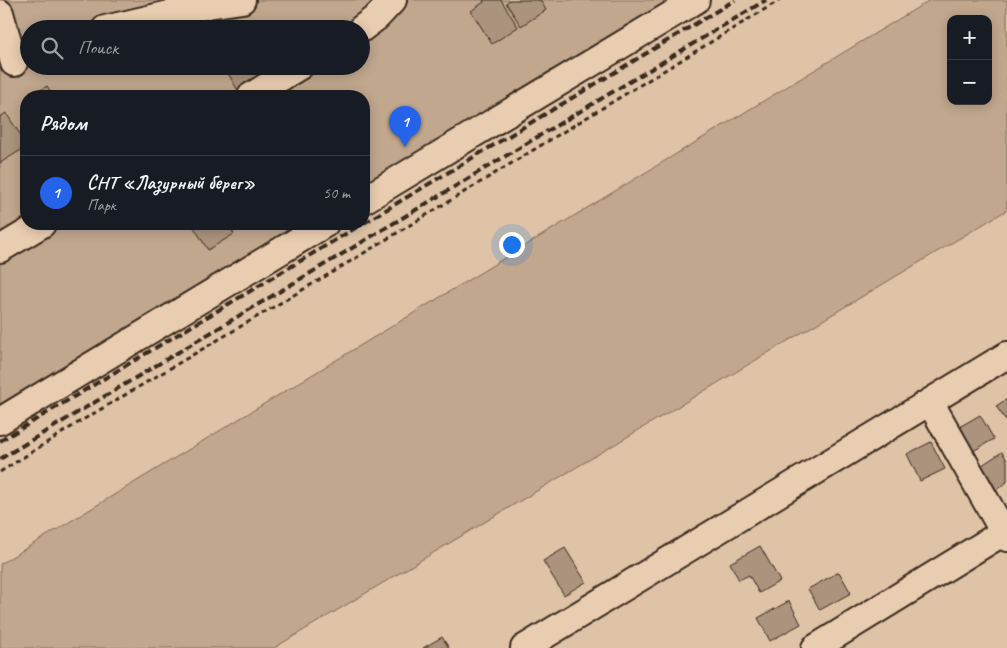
<!DOCTYPE html>
<html lang="ru">
<meta charset="utf-8">
<style>
body{margin:0;font-family:Caveat,sans-serif;background:#20242c;color:#f1f3f6}
.controls{position:absolute;right:15px;top:15px;display:grid;overflow:hidden;border-radius:10px;box-shadow:0 2px 12px #0003}
.controls button{width:45px;height:45px;display:grid;place-items:center;padding:0;border:0;border-bottom:1px solid #363941;background:#171b24;color:#f1f3f6;font:25px sans-serif}
.you{position:absolute;left:511px;top:244px;width:18px;height:18px;margin:-12px;border:4px solid #fff;border-radius:50%;background:#1a73e8;box-shadow:0 0 0 8px #1a73e833}
.badge{display:grid;place-items:center;width:32px;height:32px;border-radius:50%;background:#2563eb;color:#fff;font-size:16px;font-weight:700}
.pin{position:absolute;translate:-50% -41px;filter:drop-shadow(0 1px 2px #0008)}
.pin::after{content:'';position:absolute;top:26px;width:18px;height:15px;background:inherit;clip-path:polygon(0 0,100% 0,50% 100%)}
.list{margin:0;padding:0;list-style:none}
h2{display:flex;justify-content:space-between;align-items:center;height:65px;margin:0;padding:0 20px;font-size:21px}
h2 small{font-size:16px;font-weight:400;color:#9ea1a6}
.list li{display:grid;grid-template-columns:32px 1fr auto;gap:15px;align-items:center;box-sizing:border-box;height:75px;padding:0 20px;border-top:1px solid #363941}
.list b{display:block;font-size:19px;white-space:nowrap}
.list p{margin:0;font-size:16px;white-space:nowrap;color:#9ea1a6}
.list em{font-size:16px;font-style:normal;color:#9ea1a6}
.icon{flex:none;width:28px;height:28px;fill:none;stroke:currentColor;stroke-width:2;stroke-linecap:round;stroke-linejoin:round}
.map{position:relative;flex:none;width:1007px;height:648px;overflow:hidden}
.search{position:absolute;background:#171b24;box-shadow:0 2px 12px #0003;left:20px;top:20px;width:350px;height:55px;display:flex;align-items:center;gap:12px;box-sizing:border-box;padding:0 18px;border-radius:28px;color:#9ea1a6;font-size:19px}
.panel{position:absolute;background:#171b24;box-shadow:0 2px 12px #0003;left:20px;top:90px;width:350px;height:140px;border-radius:20px}
.map>svg:first-child{display:block}
.green{fill:#c0a78e;stroke:#7e6856;fill-rule:evenodd}
.building{fill:#ab937d;stroke:#3b2a1e}
.lines{fill:none;stroke-linecap:round;stroke-linejoin:round}
.minor-casing{stroke:#3b2a1e;stroke-width:30}
.path{stroke:#3b2a1e;stroke-width:3;stroke-dasharray:5 4;stroke-linecap:butt}
.minor{stroke:#e9cdb0;stroke-width:26}
.rail{stroke:#3b2a1e;stroke-width:4;stroke-dasharray:8 4;stroke-linecap:butt}
</style>
<div class="map">
<svg width="1007" height="648" viewBox="0 0 1007 648">
<rect width="100%" height="100%" fill="#dec3a7"/>
<filter id="ink" filterUnits="userSpaceOnUse"><feTurbulence type="fractalNoise" baseFrequency=".02" numOctaves="2"/><feDisplacementMap in="SourceGraphic" scale="10" xChannelSelector="R" yChannelSelector="G"/><feConvolveMatrix kernelMatrix="1 2 1 2 8 2 1 2 1" color-interpolation-filters="sRGB"/></filter>
<g filter="url(#ink)">
<!-- green -->
<path class="green" d="M 0,0 L 688,0 L 364,197 L 364,96 L 26,96 L 26,224 L 320,224 L 0,418 ZM 29,29 L 361,29 L 361,66 L 29,66 Z
M 930,0 L 1007,0 L 1007,210 L 274,648 L 0,648 L 0,564 ZM 951,19 L 988,19 L 988,101 L 951,101 Z"/>
<!-- building -->
<path class="building" d="M 483,0 L 501,0 L 518,27 L 492,44 L 471,11 L 484,2 Z
M 510,0 L 540,0 L 546,10 L 521,26 L 506,3 Z
M 224,66 L 254,66 L 260,76 L 237,89 Z
M 47,86 L 54,96 L 32,96 Z
M 6,113 L 26,143 L 26,147 L 0,163 L 0,117 Z
M 192,224 L 228,224 L 234,234 L 208,250 Z
M 1007,399 L 1007,422 L 996,406 Z
M 980,415 L 994,439 L 968,454 L 954,430 Z
M 931,442 L 945,469 L 920,481 L 907,454 Z
M 1002,452 L 1007,460 L 1007,482 L 992,493 L 976,469 Z
M 760,546 L 780,581 L 759,593 L 749,575 L 739,580 L 730,563 Z
M 565,548 L 586,582 L 564,595 L 543,561 Z
M 839,572 L 851,593 L 820,610 L 808,589 Z
M 789,601 L 801,624 L 770,641 L 758,618 Z
M 442,637 L 449,648 L 423,648 Z"/>
<g class="lines">
<!-- minor casing -->
<g class="minor-casing">
<path id="minor" d="M 0,13 L 14,63
M 105,29 L 208,5 L 242,0
M 361,29 L 377,17 L 393,0
M 251,96 L 300,66
M 364,200 L 696,0
M 0,249 L 42,224
M 930,402 L 1007,538
M 0,421 L 325,224
M 524,648 L 1007,355
M 815,648 L 1007,530"/>
</g>
<!-- path -->
<path class="path" d="M 0,472 L 81,421 L 336,270 L 780,0"/>
<!-- minor -->
<use href="#minor" class="minor"/>
<!-- rail -->
<path class="rail" d="M 364,223 L 735,0
M 0,441 L 362,224
M 0,459 L 766,0"/>
</g>
</g>
</svg>
<div class="controls">
<button>+</button>
<button>−</button>
</div>
<div class="you"></div>
<div class="pin badge" style="left:405px;top:147px">1</div>
<div class="search"><svg class="icon" aria-label="search" viewBox="0 0 24 24"><circle cx="10" cy="10" r="6"/><path d="M15 15l6 6"/></svg>Поиск</div>
<section class="panel">
<h2>Рядом<small></small></h2>
<ul class="list">
<li><span class="badge">1</span><div><b>СНТ «Лазурный берег»</b><p>Парк</p></div><em>50 m</em></li>
</ul>
</section>
</div>
